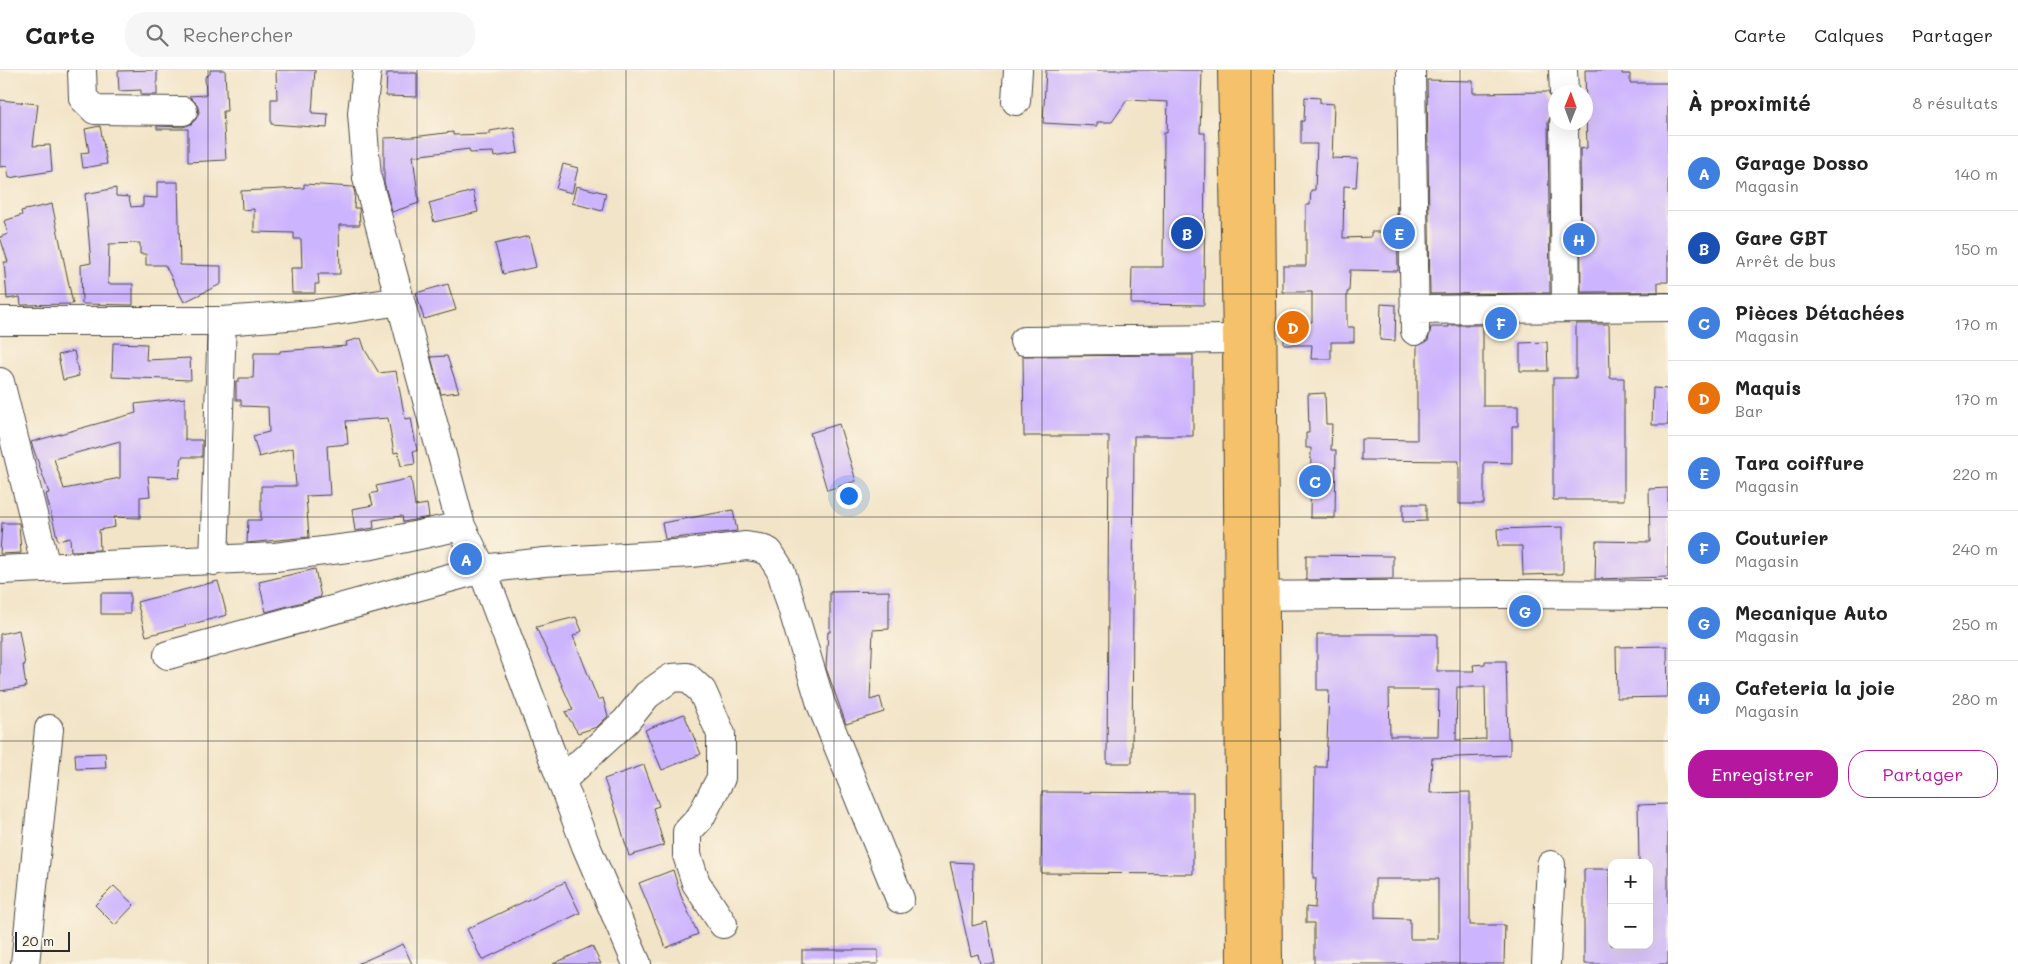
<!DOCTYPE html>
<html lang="fr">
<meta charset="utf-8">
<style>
body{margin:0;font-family:Mali,sans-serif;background:#f6f6f6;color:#222}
.controls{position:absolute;right:15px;bottom:15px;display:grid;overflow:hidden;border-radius:10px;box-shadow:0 5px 20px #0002}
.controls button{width:45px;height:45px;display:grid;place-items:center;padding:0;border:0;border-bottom:1px solid #e0e0e0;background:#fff;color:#222;font:25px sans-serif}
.compass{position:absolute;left:1548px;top:15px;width:45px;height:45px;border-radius:50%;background:#fff;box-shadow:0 5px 20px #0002;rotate:1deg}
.scale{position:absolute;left:15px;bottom:12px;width:55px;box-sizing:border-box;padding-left:5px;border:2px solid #2b2b2b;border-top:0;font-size:14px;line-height:18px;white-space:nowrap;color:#2b2b2b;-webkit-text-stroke:4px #fcf5e5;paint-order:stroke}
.you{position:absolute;left:848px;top:425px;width:18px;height:18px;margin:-12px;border:4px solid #fff;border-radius:50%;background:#1a73e8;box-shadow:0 0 0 8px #1a73e833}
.badge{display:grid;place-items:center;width:32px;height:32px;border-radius:50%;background:#b5179e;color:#fff;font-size:16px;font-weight:700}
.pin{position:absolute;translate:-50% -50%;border:2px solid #fff;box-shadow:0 1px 5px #0006}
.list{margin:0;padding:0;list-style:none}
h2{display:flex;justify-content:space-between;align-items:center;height:65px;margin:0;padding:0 20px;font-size:21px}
h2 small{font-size:16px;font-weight:400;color:#767676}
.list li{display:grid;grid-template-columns:32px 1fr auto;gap:15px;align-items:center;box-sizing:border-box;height:75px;padding:0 20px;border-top:1px solid #e0e0e0}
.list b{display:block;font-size:19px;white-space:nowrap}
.list p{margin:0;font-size:16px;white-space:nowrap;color:#767676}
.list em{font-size:16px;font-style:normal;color:#767676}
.actions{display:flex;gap:10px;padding:15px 20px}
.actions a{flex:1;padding:11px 0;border:1px solid #b5179e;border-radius:20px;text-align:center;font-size:18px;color:#b5179e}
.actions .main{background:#b5179e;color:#fff}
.icon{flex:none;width:28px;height:28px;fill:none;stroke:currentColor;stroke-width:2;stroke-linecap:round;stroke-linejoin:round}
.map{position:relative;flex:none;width:1668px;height:894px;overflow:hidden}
header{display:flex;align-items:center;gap:30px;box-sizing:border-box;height:70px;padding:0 25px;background:#fff;border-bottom:1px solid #e0e0e0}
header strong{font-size:24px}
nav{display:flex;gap:28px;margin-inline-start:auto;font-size:18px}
.search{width:350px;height:45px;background:#f6f6f6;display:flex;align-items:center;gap:12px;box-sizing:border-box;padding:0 18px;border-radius:20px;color:#767676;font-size:19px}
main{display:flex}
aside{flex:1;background:#fff}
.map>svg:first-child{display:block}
.building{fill:#cdb4fe;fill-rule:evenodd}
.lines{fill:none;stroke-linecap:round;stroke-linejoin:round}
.minor-casing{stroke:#494742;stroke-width:30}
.major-casing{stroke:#494742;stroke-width:30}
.minor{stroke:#fff;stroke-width:28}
.major{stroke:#f5c16b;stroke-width:28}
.grid{fill:none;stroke:#2b2b2b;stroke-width:1;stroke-opacity:0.55}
</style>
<header>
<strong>Carte</strong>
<div class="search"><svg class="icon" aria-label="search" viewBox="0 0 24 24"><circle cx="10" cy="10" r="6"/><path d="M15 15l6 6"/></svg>Rechercher</div>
<nav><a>Carte</a><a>Calques</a><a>Partager</a></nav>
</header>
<main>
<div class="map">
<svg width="1668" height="894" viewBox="0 0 1668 894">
<rect width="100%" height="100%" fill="#fcf5e5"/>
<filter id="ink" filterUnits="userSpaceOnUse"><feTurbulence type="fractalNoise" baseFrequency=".02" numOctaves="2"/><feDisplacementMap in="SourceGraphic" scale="10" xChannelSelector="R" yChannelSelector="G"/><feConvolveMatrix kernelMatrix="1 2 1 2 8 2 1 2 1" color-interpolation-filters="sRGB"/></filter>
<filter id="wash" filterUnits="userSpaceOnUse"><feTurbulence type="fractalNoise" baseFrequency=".0096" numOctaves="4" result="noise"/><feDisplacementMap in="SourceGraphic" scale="20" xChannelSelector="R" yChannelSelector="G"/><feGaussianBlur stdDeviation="1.12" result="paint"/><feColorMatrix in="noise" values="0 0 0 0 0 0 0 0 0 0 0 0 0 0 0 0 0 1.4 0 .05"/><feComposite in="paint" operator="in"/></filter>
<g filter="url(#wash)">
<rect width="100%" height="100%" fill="#f2e4c7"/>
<g id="blocks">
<!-- building -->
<path class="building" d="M 157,0 L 157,25 L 141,25 L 141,20 L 119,21 L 118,1 Z
M 210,0 L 225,0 L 227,41 L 223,41 L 226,90 L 188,92 L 188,59 L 157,59 L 157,56 L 183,57 L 191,54 L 196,49 L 199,42 L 197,34 L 189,26 L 206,25 L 205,7 L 210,4 Z
M 276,0 L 315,0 L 312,43 L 328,44 L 327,58 L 271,54 L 271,29 L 277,29 Z
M 1046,0 L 1202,0 L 1200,63 L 1205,63 L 1204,235 L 1131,234 L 1132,197 L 1163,197 L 1164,63 L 1167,63 L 1168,32 L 1127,30 L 1112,52 L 1097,52 L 1097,56 L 1043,53 Z
M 1585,0 L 1622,0 L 1622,4 L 1630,4 L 1630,13 L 1668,13 L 1668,212 L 1658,212 L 1658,222 L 1581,222 L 1580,79 L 1587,78 Z
M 387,3 L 417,3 L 417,27 L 386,26 Z
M 1427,10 L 1473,11 L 1473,23 L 1548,22 L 1553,32 L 1553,42 L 1548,52 L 1550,223 L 1430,224 Z
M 1305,27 L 1320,28 L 1320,33 L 1334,34 L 1332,88 L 1358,89 L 1356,117 L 1344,116 L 1343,168 L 1371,167 L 1371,162 L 1398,162 L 1397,136 L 1398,201 L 1350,200 L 1349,222 L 1347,222 L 1347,257 L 1354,257 L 1354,272 L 1331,272 L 1331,289 L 1311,289 L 1312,275 L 1284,275 L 1284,252 L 1312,252 L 1312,222 L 1283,222 L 1283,196 L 1306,196 L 1306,135 L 1310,135 L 1311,120 L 1315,120 L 1317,74 L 1301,74 L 1301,51 L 1304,51 Z
M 0,30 L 38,34 L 33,76 L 50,75 L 52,101 L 9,108 L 7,96 L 0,97 Z
M 100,56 L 107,94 L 83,98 L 81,83 L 89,82 L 85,59 Z
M 514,57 L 518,83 L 494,87 L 493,82 L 470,83 L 469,79 L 413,86 L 419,133 L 392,142 L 384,112 L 384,68 L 413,67 L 453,62 L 453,65 L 490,64 L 490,61 Z
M 563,94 L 578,98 L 572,123 L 556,119 Z
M 157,112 L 178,112 L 180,195 L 221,196 L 221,214 L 184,232 L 165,195 L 146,195 L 146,184 L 140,184 L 140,173 L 109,174 L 108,214 L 133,214 L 133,235 L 82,234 L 81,195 L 91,193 L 85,124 L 116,118 L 116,126 L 129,127 L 131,137 L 143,136 L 143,127 L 157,128 Z
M 304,114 L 353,117 L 355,123 L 354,138 L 359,138 L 360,155 L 339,155 L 340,204 L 318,204 L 319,214 L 315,214 L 315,223 L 292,223 L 291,198 L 302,198 L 301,169 L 294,169 L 294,163 L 254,162 L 254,139 L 242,140 L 241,121 L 304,118 Z
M 576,116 L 606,123 L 602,141 L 572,133 Z
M 473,121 L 478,142 L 434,152 L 429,133 Z
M 52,134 L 73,234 L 21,235 L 20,227 L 7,229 L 4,192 L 8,192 L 0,167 L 8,164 L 4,151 L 22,145 L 21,141 Z
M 529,166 L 536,197 L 503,204 L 495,174 Z
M 448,214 L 456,240 L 424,249 L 416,223 Z
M 1381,234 L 1396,235 L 1395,271 L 1380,270 Z
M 1576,254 L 1609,254 L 1610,308 L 1624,308 L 1624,430 L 1553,430 L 1553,308 L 1576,308 Z
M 1449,255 L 1483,255 L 1483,336 L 1518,336 L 1518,356 L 1512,356 L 1512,393 L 1484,392 L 1484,434 L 1459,434 L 1459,391 L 1361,390 L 1361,369 L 1417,370 L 1417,276 L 1428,271 L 1431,257 L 1449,257 Z
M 361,268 L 365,280 L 379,303 L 396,301 L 405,349 L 411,348 L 417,381 L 413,381 L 415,394 L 401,396 L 398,382 L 394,383 L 388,348 L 346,351 L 348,374 L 327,376 L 330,425 L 306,426 L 309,467 L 247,473 L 248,450 L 261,450 L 261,416 L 296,416 L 293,378 L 259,387 L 253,366 L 269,362 L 268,337 L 241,336 L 241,330 L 236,330 L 236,311 L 239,311 L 239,308 L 253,308 L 254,283 L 280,283 L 280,281 L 347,276 L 346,272 Z
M 1547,272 L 1548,301 L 1520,301 L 1520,273 Z
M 113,273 L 147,274 L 146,290 L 190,288 L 191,310 L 112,307 Z
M 74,281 L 79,306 L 63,310 L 58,285 Z
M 1193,285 L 1193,366 L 1134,366 L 1132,693 L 1107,693 L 1109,366 L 1024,366 L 1023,286 Z
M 447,286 L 459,322 L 441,324 L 431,287 Z
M 1653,318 L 1668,319 L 1668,355 L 1652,355 Z
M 1325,323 L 1326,354 L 1332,354 L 1331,380 L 1336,380 L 1335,448 L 1310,448 L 1311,378 L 1306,378 L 1306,363 L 1309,363 L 1308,324 Z
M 185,328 L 185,370 L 202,370 L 202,387 L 182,387 L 179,408 L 148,406 L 150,426 L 140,427 L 140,448 L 114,447 L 115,457 L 99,460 L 100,480 L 71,481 L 70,468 L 58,471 L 46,424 L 49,423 L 31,372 L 136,343 L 135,334 ZM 120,371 L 120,408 L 64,419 L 54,389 Z
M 839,354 L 856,411 L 827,420 L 810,363 Z
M 411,408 L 415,436 L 427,434 L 429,447 L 403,452 L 402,446 L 373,450 L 374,458 L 355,461 L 352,439 L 373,435 L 370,424 L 378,422 L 376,416 Z
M 1668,418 L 1668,507 L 1595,509 L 1596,471 L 1650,472 L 1649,419 Z
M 1403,434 L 1426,434 L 1426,451 L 1403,452 Z
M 733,440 L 737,461 L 665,469 L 662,453 Z
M 2,453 L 19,453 L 21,483 L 0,484 Z
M 1563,457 L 1563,504 L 1523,505 L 1522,476 L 1498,476 L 1497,459 Z
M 1306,485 L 1393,486 L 1393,509 L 1306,510 Z
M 315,499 L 321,527 L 266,542 L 259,512 Z
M 218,511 L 227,545 L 146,566 L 137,532 Z
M 889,521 L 889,559 L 873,560 L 870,630 L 880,627 L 884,642 L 846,654 L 826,598 L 828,562 L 830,562 L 830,522 Z
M 101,523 L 130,523 L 130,544 L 101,544 Z
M 576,547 L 582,561 L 573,566 L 598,630 L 603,628 L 608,646 L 597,657 L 578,663 L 565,642 L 573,640 L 536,557 Z
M 19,560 L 25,595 L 23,595 L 26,617 L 0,621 L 0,564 Z
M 1317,564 L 1437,564 L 1437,601 L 1474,601 L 1473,595 L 1485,594 L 1485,591 L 1506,591 L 1508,668 L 1510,668 L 1510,685 L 1432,688 L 1430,723 L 1470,722 L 1470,855 L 1505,855 L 1504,894 L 1314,894 L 1314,853 L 1306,853 L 1306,837 L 1315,838 L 1316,808 L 1313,808 L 1315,697 L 1326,697 L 1329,620 L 1317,620 ZM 1457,617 L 1485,617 L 1486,669 L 1456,670 ZM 1389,620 L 1439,620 L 1438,666 L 1390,666 ZM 1375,809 L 1438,809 L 1438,869 L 1410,869 L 1410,849 L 1375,848 Z
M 1667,576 L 1668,627 L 1617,628 L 1616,577 Z
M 684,644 L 701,684 L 662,700 L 645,660 Z
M 105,683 L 106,698 L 76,699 L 75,684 Z
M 644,695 L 659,736 L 653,738 L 664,775 L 629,786 L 618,748 L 604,709 Z
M 1042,722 L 1193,723 L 1193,804 L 1041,803 Z
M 1668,734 L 1668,894 L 1584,894 L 1584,799 L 1610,799 L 1611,875 L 1649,875 L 1649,793 L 1639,793 L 1638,735 Z
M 950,792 L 973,793 L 972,856 L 987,852 L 995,894 L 980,894 L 978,884 L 971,886 Z
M 673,800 L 681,826 L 698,864 L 666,878 L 639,813 Z
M 565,812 L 580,843 L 482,890 L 467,859 Z
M 114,816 L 134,835 L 115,855 L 95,835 Z
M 403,874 L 412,894 L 357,894 Z
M 592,876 L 601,894 L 553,894 Z
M 802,880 L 878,880 L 878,894 L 802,894 Z"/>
</g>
</g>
<g filter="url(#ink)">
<use href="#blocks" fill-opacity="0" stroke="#494742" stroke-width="1"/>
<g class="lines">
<!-- minor casing -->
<g class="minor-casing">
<path id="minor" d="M 82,0 L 83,28 L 95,40 L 183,41
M 367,0 L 362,43 L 367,108 L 461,456 L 482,499 L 586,776 L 637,894
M 1411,0 L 1415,261
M 1563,0 L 1564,22
M 1016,31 L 1018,0
M 1564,52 L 1566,238
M 1414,240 L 1668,237
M 0,251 L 222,251 L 315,244 L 400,231
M 1024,271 L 1237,269
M 0,312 L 46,497
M 214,491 L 222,251
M 0,500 L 275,487 L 372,475 L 461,456
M 1242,526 L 1502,524 L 1668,525
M 168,585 L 482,499 L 544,492 L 691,483 L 746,476 L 759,478 L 769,482 L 781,501 L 821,634 L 900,829
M 562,710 L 626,651 L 647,625 L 671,608 L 687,607 L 702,621 L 721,664 L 721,708 L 700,748 L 687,762 L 687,785 L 696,813 L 723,854
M 25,894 L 49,659
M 1546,894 L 1551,795"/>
</g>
<!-- major casing -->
<g class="major-casing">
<path id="major" d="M 1232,0 L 1237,269 L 1241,894
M 1260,0 L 1268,894"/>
</g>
<!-- minor -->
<use href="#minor" class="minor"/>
<!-- major -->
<use href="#major" class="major"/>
</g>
</g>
<!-- grid -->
<path class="grid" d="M 208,0 L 208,894M 417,0 L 417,894M 626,0 L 626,894M 834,0 L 834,894M 1042,0 L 1042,894M 1251,0 L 1251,894M 1460,0 L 1460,894M 0,224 L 1668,224M 0,447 L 1668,447M 0,671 L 1668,671"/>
</svg>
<div class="controls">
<button>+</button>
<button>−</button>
</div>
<svg class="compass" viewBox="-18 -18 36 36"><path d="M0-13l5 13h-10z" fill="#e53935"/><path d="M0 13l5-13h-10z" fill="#767676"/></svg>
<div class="scale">20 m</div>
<div class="you"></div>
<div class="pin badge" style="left:466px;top:489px;background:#3f7fe0">A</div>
<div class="pin badge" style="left:1187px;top:163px;background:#1a4fb4">B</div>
<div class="pin badge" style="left:1315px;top:411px;background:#3f7fe0">C</div>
<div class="pin badge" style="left:1293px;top:257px;background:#e8710a">D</div>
<div class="pin badge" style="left:1399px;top:163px;background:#3f7fe0">E</div>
<div class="pin badge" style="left:1501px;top:253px;background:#3f7fe0">F</div>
<div class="pin badge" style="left:1525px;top:541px;background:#3f7fe0">G</div>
<div class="pin badge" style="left:1579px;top:169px;background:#3f7fe0">H</div>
</div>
<aside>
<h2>À proximité<small>8 résultats</small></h2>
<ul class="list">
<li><span class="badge" style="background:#3f7fe0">A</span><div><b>Garage Dosso</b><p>Magasin</p></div><em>140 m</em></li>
<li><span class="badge" style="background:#1a4fb4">B</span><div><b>Gare GBT</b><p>Arrêt de bus</p></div><em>150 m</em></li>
<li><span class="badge" style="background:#3f7fe0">C</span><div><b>Pièces Détachées</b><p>Magasin</p></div><em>170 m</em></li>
<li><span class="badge" style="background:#e8710a">D</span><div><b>Maquis</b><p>Bar</p></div><em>170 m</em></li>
<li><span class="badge" style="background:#3f7fe0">E</span><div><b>Tara coiffure</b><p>Magasin</p></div><em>220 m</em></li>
<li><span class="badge" style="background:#3f7fe0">F</span><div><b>Couturier</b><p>Magasin</p></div><em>240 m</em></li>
<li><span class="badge" style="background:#3f7fe0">G</span><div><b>Mecanique Auto</b><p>Magasin</p></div><em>250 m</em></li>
<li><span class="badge" style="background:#3f7fe0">H</span><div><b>Cafeteria la joie</b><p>Magasin</p></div><em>280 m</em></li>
</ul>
<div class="actions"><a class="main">Enregistrer</a><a>Partager</a></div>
</aside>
</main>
